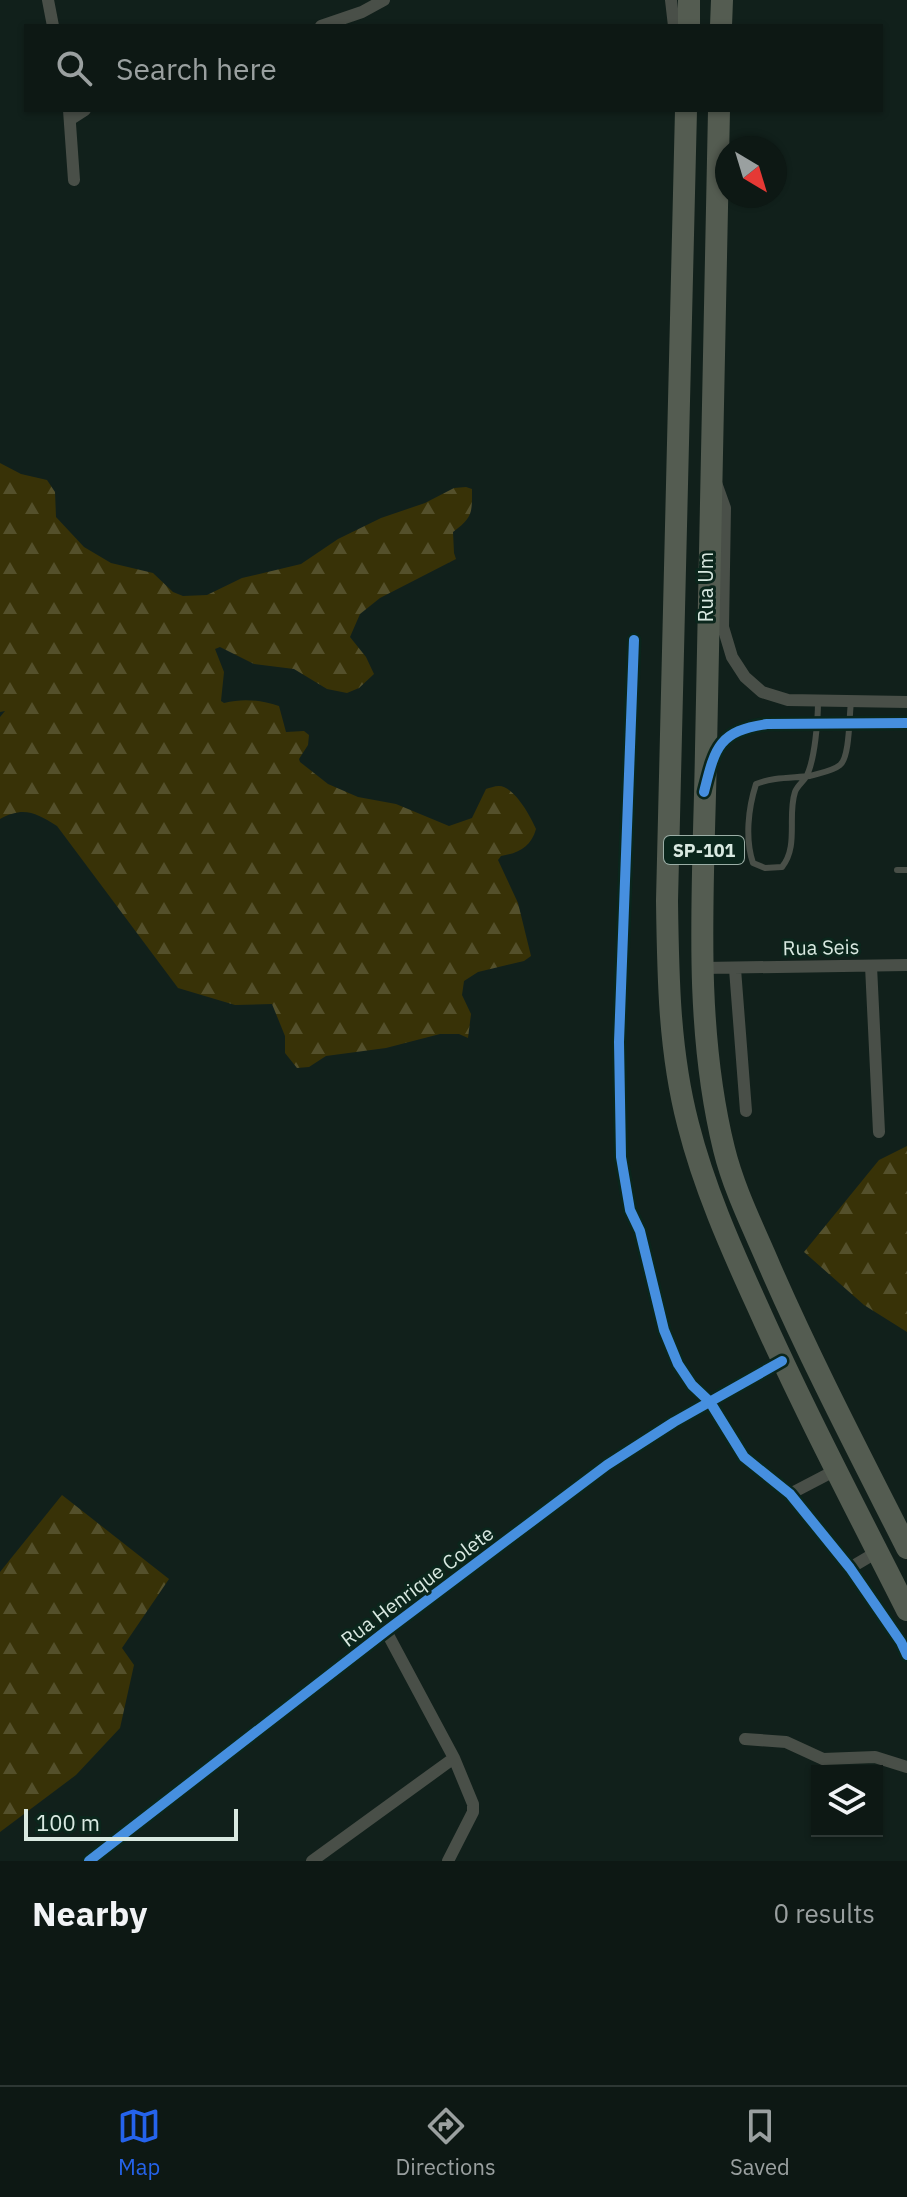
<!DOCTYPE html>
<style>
body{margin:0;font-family:"IBM Plex Sans",sans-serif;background:#16211d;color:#f1f3f6}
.controls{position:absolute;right:24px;bottom:24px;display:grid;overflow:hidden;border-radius:0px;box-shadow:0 2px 6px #0004}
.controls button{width:72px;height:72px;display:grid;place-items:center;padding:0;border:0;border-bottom:2px solid #2d3734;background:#0d1814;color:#f1f3f6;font:40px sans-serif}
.compass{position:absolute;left:715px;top:136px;width:72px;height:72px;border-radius:50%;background:#0d1814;box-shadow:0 2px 6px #0004;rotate:142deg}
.scale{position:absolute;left:24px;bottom:20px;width:214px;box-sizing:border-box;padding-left:8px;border:4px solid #d9e9e1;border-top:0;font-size:22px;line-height:28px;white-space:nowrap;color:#d9e9e1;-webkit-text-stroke:6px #0b261c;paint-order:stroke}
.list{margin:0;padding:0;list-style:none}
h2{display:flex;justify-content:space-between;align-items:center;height:104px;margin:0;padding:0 32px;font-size:34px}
h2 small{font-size:26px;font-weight:400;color:#9aa0a0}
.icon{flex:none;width:44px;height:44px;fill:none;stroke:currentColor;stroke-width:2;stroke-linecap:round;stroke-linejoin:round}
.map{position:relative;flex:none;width:907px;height:1861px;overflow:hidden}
.search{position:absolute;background:#0d1814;box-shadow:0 2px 6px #0004;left:24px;right:24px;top:24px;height:88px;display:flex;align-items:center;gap:20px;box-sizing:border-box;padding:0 28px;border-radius:0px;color:#9aa0a0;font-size:30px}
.sheet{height:224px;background:#0d1814}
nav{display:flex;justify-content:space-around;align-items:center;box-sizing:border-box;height:112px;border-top:2px solid #2d3734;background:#0d1814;font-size:22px;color:#9aa0a0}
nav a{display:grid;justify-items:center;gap:4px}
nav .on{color:#2563eb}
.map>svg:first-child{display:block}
.forest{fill:url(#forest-firs)}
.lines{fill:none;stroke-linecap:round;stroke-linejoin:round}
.lane{stroke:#494f48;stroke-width:6}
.street{stroke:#494f48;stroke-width:12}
.highway{stroke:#545c51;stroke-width:22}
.cycleway-casing{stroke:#0b261c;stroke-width:15}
.cycleway{stroke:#468fdf;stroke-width:10}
.labels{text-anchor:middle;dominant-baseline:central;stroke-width:6;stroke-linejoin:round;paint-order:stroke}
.shield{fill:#0b261c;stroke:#9baea6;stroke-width:2}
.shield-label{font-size:18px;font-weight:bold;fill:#d9e9e1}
.street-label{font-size:20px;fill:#d9e9e1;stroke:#0b261c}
</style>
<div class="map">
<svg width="907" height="1861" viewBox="0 0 907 1861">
<defs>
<pattern id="forest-firs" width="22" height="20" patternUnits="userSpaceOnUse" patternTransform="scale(2)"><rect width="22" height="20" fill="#383207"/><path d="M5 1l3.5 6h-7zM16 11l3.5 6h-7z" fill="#54502b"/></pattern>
</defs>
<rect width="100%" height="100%" fill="#11201b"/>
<!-- forest -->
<path class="forest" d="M 0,463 L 21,474 L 47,480 L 55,492 L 56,517 L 84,547 L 111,563 L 153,573 L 173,592 L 183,596 L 207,595 L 242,578 L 301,564 L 338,539 L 381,518 L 425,503 L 454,488 L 466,487 L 472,489 C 472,513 473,517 453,532 L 454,553 L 456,559 L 380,598 L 360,614 L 350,637 L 366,657 L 374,674 L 359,688 L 347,693 L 327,689 L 294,669 L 254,664 L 220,647 L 215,649 L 224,672 L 221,701 L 224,703 C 244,698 260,700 279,706 L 286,732 L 304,731 L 309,735 L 308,745 L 299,759 L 300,762 L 328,784 L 358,797 L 396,804 L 449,826 L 472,818 L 486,789 C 490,788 494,786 499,786 C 514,786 531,817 536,829 C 531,847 519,853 501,856 L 498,860 L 518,903 L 531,956 L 524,961 L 478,972 L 464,981 L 462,995 L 471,1014 L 468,1038 L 459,1034 L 440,1034 L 386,1048 L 326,1056 L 309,1067 L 297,1068 L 285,1053 L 285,1036 L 272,1004 L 235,1005 L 178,988 L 57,826 C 36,813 24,806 0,819 L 0,717 L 5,711 L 0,712 Z
M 907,1146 L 907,1332 L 864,1305 L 804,1252 L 879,1160 Z
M 62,1495 L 169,1579 L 122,1648 L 134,1665 L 120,1728 L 76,1775 L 0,1832 L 0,1572 Z"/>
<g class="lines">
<!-- lane -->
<path class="lane" d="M 818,701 C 818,719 815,761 806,777 C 803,782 797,786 795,792 C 787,816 799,846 782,867 L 765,868 L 753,863 C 745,839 748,809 756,784 C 773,777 792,778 810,776 C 820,773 833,771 840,765 C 850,757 849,716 851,702
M 897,870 L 907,870"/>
<!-- street -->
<path class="street" d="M 48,0 L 53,26
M 671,0 L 674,26
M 321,26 L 362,12 L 384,0
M 69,110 L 74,180
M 71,119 L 85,110
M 715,480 L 725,508 L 723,627 L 732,657 L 745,677 L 762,692 L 788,700 L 907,702
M 634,640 L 619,1042 L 621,1157 L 630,1210 L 640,1231 L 664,1330 L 678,1364 L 692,1385 L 710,1402 L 744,1457 L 790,1494 L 850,1568 L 901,1642 L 907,1655
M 712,762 C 718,736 744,727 767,724 L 907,723
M 871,966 L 879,1132
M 703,968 L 907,965
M 735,969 L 746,1111
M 790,1494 L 836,1470
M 850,1568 L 877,1552
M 386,1631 L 454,1758 L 473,1804 L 473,1812 L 448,1861
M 745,1739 L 786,1742 L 823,1759 L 875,1757 L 907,1767
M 89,1861 L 386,1631 L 607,1465 L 674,1422 L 782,1361
M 312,1861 L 454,1758"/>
<!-- highway -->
<path class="highway" d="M 689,26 L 689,0
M 721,26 L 722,0
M 686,110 L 667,901 C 668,976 669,1051 688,1124 C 704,1187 730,1246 757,1305 C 803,1408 856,1509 907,1610
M 719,110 C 714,323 709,536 706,749 C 704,882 692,1019 724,1149 C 734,1190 754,1229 770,1267 C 812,1363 860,1455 907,1548"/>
<!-- cycleway casing -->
<g class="cycleway-casing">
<path id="cycleway" d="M 634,640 L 619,1042 L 621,1157 L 630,1210 L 640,1231 L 664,1330 L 678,1364 L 692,1385 L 710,1402 L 744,1457 L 790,1494 L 850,1568 L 901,1642 L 907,1655
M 704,792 C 715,748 718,731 767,724 L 907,723
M 89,1861 L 386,1631 L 607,1465 L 674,1422 L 782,1361"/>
</g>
<!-- cycleway -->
<use href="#cycleway" class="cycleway"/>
</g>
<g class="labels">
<!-- shield labels -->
<rect class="shield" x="664" y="836" width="80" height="28" rx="6"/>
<g class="shield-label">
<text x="704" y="850">SP-101</text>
</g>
<!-- street labels -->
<g class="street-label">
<text transform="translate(705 587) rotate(-90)">Rua Um</text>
<text transform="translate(821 947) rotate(-1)">Rua Seis</text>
<text transform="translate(417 1586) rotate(-37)">Rua Henrique Colete</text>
</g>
</g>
</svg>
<div class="controls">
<button><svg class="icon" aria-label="layers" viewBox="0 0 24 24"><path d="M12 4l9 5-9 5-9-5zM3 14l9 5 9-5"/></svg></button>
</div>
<svg class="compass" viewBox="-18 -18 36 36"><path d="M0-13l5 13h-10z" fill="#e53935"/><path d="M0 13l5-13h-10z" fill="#9aa0a0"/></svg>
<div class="scale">100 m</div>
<div class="search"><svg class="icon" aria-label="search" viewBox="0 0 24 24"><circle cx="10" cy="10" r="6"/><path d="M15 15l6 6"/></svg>Search here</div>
</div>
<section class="sheet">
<h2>Nearby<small>0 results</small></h2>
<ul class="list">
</ul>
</section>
<nav>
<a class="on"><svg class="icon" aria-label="map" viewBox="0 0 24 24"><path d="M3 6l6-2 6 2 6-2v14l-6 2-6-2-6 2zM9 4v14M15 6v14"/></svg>Map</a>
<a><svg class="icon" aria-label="directions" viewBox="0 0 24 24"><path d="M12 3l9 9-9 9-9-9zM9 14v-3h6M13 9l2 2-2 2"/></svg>Directions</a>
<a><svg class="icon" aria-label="saved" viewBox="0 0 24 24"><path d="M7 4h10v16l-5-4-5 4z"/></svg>Saved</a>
</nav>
